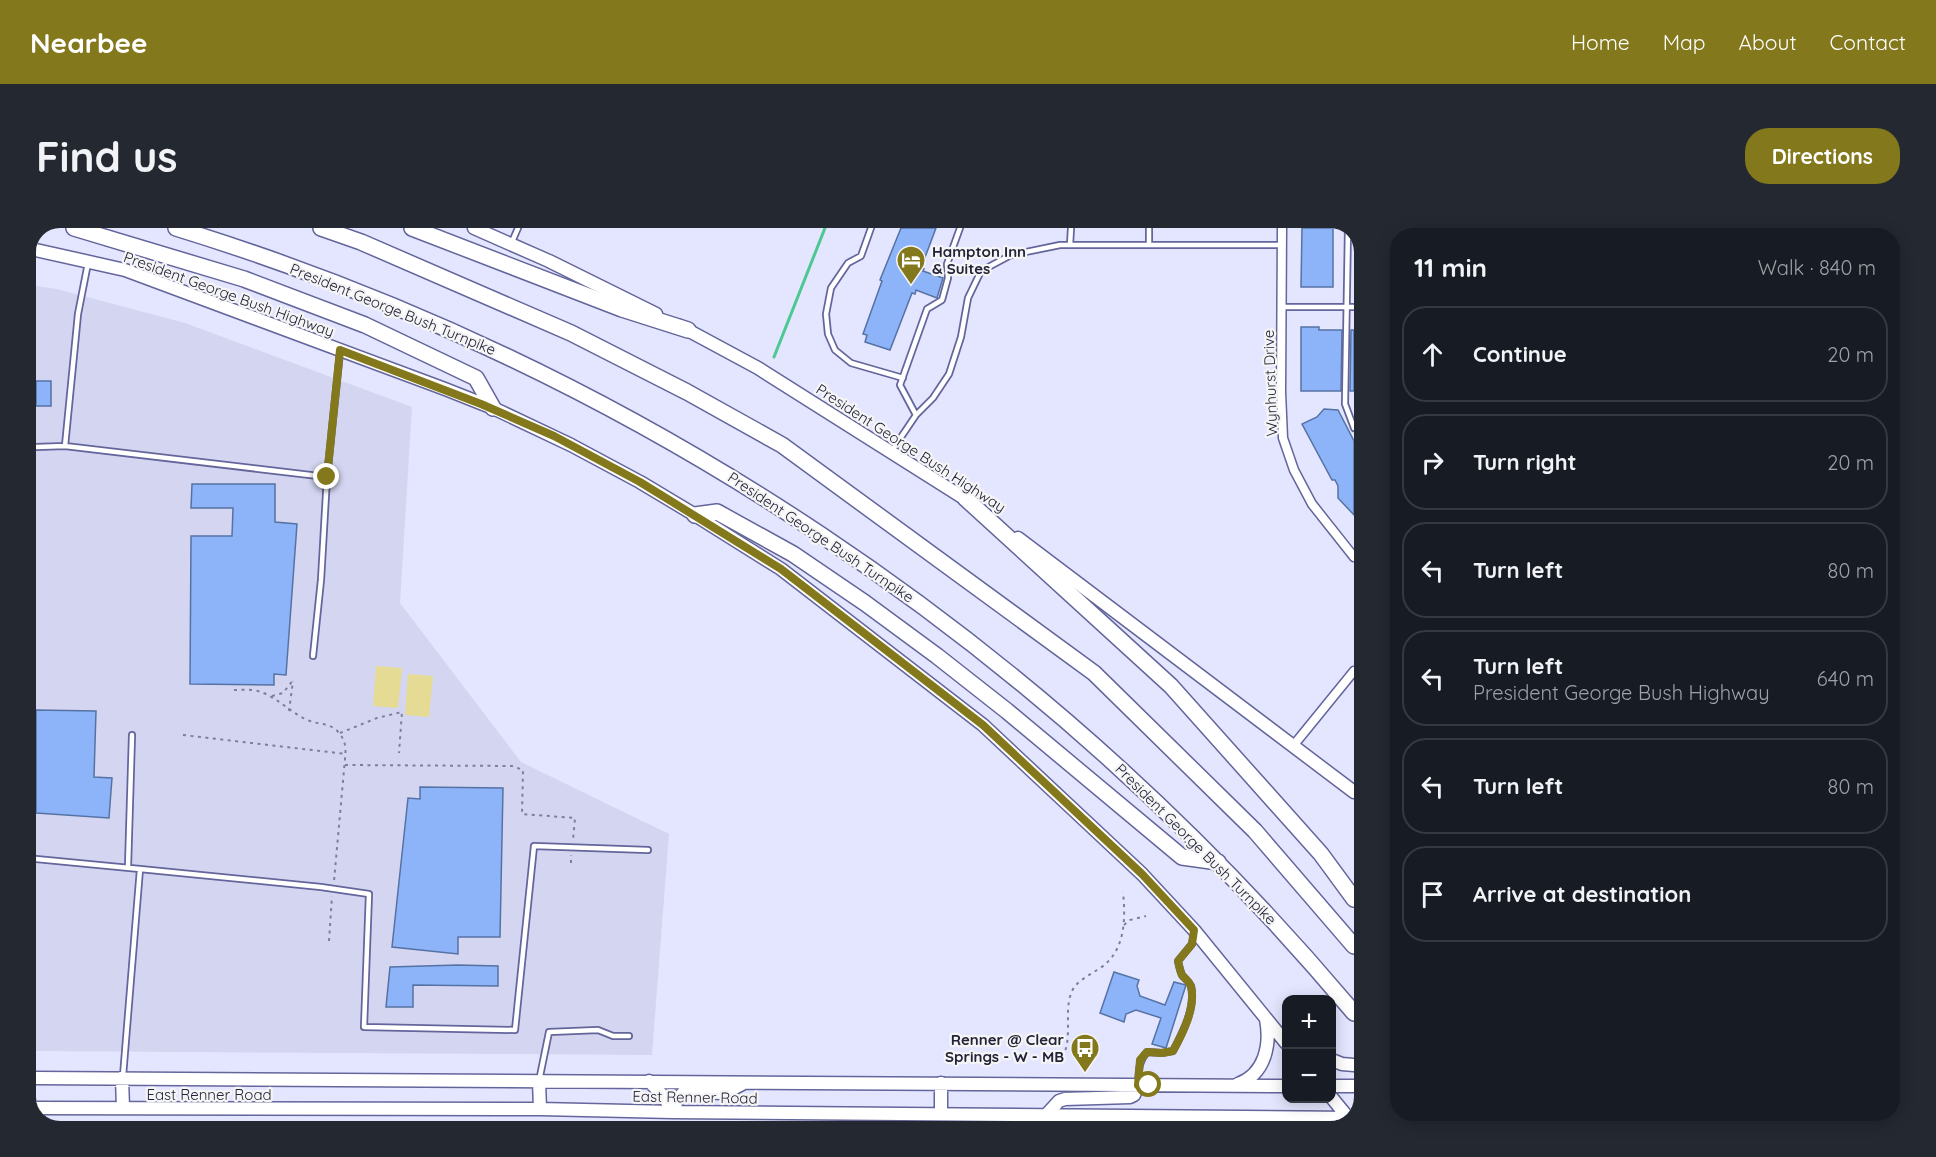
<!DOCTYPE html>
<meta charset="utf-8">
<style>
body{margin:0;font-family:Quicksand,sans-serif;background:#242831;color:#f1f3f6}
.controls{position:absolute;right:18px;bottom:18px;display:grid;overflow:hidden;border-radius:12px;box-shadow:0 3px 15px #0003}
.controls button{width:54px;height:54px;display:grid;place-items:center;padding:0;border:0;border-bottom:2px solid #363941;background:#171b24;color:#f1f3f6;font:30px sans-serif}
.stop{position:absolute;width:18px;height:18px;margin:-14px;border:4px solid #84781c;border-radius:50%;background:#fff}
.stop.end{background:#84781c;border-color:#fff;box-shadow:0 2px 6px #0008}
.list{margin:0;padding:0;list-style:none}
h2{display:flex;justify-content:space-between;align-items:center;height:78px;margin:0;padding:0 24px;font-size:26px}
h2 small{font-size:20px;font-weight:400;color:#9ea1a6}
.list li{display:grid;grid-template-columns:39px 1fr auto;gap:18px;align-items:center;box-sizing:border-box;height:96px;margin:0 12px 12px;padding:0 12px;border:2px solid #363941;border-radius:24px}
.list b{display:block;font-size:22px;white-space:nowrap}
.list p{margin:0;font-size:20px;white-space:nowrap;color:#9ea1a6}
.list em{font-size:20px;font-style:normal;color:#9ea1a6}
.icon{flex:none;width:33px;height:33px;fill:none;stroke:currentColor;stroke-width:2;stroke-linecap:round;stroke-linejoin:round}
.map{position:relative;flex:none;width:1318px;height:893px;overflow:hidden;border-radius:24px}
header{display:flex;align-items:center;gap:36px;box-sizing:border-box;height:84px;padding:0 30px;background:#84781c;color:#fff}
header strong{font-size:28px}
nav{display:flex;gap:33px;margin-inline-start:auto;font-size:21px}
.intro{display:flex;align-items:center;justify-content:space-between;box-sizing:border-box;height:144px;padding:0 36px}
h1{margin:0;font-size:42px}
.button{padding:15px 27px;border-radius:24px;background:#84781c;color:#fff;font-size:21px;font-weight:700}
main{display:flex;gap:36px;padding:0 36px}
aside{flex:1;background:#171b24;border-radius:24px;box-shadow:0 3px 15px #0003}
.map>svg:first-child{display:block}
.built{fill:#d4d6f1}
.green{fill:#e5db94}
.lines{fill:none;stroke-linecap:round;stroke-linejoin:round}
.stream{stroke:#4dc892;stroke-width:3}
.building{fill:#8db4f8;stroke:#5672a4;stroke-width:1.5}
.service-casing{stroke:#63659b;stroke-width:8}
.minor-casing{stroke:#63659b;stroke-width:11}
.secondary-casing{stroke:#63659b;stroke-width:15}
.motorway-casing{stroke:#63659b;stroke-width:18}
.path{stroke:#7e7f97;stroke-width:2;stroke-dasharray:3 4.5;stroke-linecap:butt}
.service{stroke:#fff;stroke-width:4.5}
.minor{stroke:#fff;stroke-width:8}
.secondary{stroke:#fff;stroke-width:12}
.motorway{stroke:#fff;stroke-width:15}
.route{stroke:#84781c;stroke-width:8}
.labels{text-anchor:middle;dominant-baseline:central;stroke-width:4.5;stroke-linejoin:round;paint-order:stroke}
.poi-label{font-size:15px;font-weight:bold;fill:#23233a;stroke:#f5f5f5;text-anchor:start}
.street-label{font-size:15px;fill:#23233a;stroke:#f5f5f5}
</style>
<header>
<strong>Nearbee</strong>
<nav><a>Home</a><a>Map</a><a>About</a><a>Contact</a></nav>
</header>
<div class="intro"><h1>Find us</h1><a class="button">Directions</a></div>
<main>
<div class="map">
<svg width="1318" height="893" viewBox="0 0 1318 893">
<rect width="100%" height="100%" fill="#e4e6ff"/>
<!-- built -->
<path class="built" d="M 0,58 L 21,61 L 149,95 L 376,179 L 364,375 L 485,534 L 633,606 L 616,827 L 0,823 Z"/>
<!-- green -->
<path class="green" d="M 340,438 L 366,440 L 362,480 L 337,478 Z
M 372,446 L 397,448 L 393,489 L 369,487 Z"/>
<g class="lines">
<!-- stream -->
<path class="stream" d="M 738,129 L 789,0"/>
</g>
<!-- building -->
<path class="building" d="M 865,0 L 900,0 L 885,40 L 888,41 L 887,43 L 907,50 L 901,70 L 880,62 L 879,66 L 876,65 L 854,122 L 829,114 L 831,107 L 827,106 L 846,53 L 844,52 Z
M 1266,0 L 1297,0 L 1297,59 L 1265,59 Z
M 1265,99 L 1283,99 L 1283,102 L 1306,102 L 1305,163 L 1265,163 Z
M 1315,102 L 1318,102 L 1318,163 L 1314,163 Z
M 0,153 L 15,153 L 15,178 L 0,178 Z
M 1288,181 L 1302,182 L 1318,213 L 1318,287 L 1302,270 L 1302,258 L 1299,252 L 1296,252 L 1266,196 L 1281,189 Z
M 156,256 L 239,256 L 239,294 L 261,296 L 250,447 L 238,446 L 238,457 L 154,456 L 155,308 L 196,308 L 197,280 L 155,280 Z
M 0,482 L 60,483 L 58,549 L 76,550 L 73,590 L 0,585 Z
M 384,559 L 467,560 L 464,709 L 422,709 L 422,726 L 356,719 L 372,570 L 384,571 Z
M 422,737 L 462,738 L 462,758 L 377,757 L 377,779 L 350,779 L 354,739 Z
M 1078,744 L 1103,752 L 1101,758 L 1104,768 L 1129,777 L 1138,754 L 1150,757 L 1130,820 L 1116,816 L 1125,790 L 1100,782 L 1090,786 L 1088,794 L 1064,785 Z"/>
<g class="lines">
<!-- service casing -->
<g class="service-casing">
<path id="service" d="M 835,0 L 825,28 L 812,35 L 795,60 L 790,86 L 792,106 L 799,122 L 815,135 L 867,150
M 1113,0 L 1113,16
M 1312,0 L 1309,176 L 1318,200
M 475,16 L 482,0
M 1034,17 L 1035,0
M 1245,79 L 1318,79
M 880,187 L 897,170 L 913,146 L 925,109 L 932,70 L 945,43 L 975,27 L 1024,17 L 1246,17
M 29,218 L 291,249 L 304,124
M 0,219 L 29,218 L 42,86 L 52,35
M 855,224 L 880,187 L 864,157 L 891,81 L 906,72 L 912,50 L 911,36 L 924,0
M 277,428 L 285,352 L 291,249
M 0,631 L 104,641 L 87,848
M 92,639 L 96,507
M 104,641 L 285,659 L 333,666 L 328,799 L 479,802 L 498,618 L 612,622
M 503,853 L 513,804 L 562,802 L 577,808 L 593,808
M 1102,856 C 1103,843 1102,834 1111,824 L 1126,825 L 1137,823 C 1147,804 1160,779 1155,758 C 1153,753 1149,751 1146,747 C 1144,743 1143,737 1142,733 L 1156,716 L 1158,704"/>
</g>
<!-- minor casing -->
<g class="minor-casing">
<path id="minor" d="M 1246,0 L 1245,164 L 1247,210 L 1258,242 L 1276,276 L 1318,329
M 1257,518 L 1318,443"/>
</g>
<!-- secondary casing -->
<g class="secondary-casing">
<path id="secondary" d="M 438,0 L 513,33 L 620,86
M 0,22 L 89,42 L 409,161 L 457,180 L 535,217 L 604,254 L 659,287 L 745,341 L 947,497 L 1106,646 L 1158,702 L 1250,815
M 644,98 L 722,140 L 934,274
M 982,310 L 1318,564
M 1296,832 L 1306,836 L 1318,837
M 0,850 L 1250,858
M 86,850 L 87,880
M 503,853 L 504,881
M 613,853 L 628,869 L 637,884
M 905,855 L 905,886
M 1202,856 C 1229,846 1235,817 1230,791
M 1296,858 L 1318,858
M 1296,870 L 1314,892
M 0,880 L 504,881 L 637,884 L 1318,890
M 637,884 L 641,872 L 648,864 L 689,865 L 708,855
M 1011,886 L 1023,873 L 1029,871 L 1094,869 L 1098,867 L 1102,857"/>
</g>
<!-- motorway casing -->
<g class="motorway-casing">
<path id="motorway" d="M 38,0 L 208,51 L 329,97 L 440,150 L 457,180
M 140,0 C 599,141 1009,416 1318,785
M 285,0 L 325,14 L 535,105 L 651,164 L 746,217 L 1058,445 L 1219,603 L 1318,718
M 376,0 L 586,81 L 652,102
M 929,270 L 1135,458 L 1285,626 L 1318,671
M 659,287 L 681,284 L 757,326 L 829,375 L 901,428 L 971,483 L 1146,629 L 1182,634"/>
</g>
<!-- path -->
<path class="path" d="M 198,462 C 206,462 215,461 222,463 C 242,469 255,486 274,493 C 285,497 295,495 303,505 C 310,513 310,521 309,531 L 298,653
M 236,468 L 247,465 L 258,451
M 253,483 L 257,453
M 304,505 L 341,490 L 366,484 L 363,525
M 147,507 L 310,526
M 309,537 L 476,538 L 487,542 L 486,586 L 539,590 L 537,612
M 535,635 L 535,627
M 1088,697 L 1094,692 L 1110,688
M 293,713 L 296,668
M 1022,835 C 1040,815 1026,786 1036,763 C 1041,753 1052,748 1061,742 C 1089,726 1090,693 1087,664"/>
<!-- service -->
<use href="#service" class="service"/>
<!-- minor -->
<use href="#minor" class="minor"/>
<!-- secondary -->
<use href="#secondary" class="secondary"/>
<!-- motorway -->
<use href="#motorway" class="motorway"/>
</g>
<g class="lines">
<!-- route -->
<path class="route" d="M 291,249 L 304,122 L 445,176 L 518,208 L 604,254 L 745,341 L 947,497 L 1106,646 L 1158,702 L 1156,716 L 1142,733 C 1143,737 1144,743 1146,747 C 1149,751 1153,753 1155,758 C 1160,779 1147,805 1137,823 L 1126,825 L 1111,824 L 1104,832 L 1102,857 L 1113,857"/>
</g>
<!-- icons -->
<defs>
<g id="hotel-pin" transform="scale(1.5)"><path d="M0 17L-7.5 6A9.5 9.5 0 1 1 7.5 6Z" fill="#84781c" stroke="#f5f5f5"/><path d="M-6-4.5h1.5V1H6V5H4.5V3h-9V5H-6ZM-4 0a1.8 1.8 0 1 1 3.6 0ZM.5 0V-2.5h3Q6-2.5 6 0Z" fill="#fff"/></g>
<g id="bus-pin" transform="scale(1.5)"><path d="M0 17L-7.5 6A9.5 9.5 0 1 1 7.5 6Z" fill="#84781c" stroke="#f5f5f5"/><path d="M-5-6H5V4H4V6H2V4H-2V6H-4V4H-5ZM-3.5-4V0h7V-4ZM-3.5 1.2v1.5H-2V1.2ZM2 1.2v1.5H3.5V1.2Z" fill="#fff"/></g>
</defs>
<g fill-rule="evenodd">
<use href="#hotel-pin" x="875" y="32"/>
<use href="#bus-pin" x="1049" y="820"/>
</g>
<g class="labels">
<!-- poi labels -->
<g class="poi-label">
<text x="896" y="23">Hampton Inn<tspan x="896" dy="17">&amp; Suites</tspan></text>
<text x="1028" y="811" text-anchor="end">Renner @ Clear<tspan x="1028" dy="17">Springs - W - MB</tspan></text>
</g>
<!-- street labels -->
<g class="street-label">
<text transform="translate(193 66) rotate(20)">President George Bush Highway</text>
<text transform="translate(357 81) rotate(22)">President George Bush Turnpike</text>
<text transform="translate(1234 155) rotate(-92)">Wynhurst Drive</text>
<text transform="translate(875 220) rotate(33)">President George Bush Highway</text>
<text transform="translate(785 309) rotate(34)">President George Bush Turnpike</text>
<text transform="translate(1160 616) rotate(45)">President George Bush Turnpike</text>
<text x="173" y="866">East Renner Road</text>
<text transform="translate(659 869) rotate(1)">East Renner Road</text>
</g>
</g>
</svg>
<div class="controls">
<button>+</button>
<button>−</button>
</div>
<div class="stop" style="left:1113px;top:857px"></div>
<div class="stop end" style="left:291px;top:249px"></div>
</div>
<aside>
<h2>11 min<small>Walk · 840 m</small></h2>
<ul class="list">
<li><svg class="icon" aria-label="ahead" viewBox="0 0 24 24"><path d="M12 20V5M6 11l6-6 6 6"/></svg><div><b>Continue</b></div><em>20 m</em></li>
<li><svg class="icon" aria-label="right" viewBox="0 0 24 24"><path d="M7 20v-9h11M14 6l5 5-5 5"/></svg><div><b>Turn right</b></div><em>20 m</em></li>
<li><svg class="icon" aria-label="left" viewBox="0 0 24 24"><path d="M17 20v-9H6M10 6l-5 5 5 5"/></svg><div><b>Turn left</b></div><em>80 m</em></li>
<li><svg class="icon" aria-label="left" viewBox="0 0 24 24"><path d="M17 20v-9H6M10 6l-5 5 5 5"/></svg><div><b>Turn left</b><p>President George Bush Highway</p></div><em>640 m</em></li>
<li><svg class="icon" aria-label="left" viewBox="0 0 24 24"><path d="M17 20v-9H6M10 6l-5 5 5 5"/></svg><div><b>Turn left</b></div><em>80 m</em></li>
<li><svg class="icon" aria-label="arrive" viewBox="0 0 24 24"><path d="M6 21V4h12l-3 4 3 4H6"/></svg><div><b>Arrive at destination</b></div></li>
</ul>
</aside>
</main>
